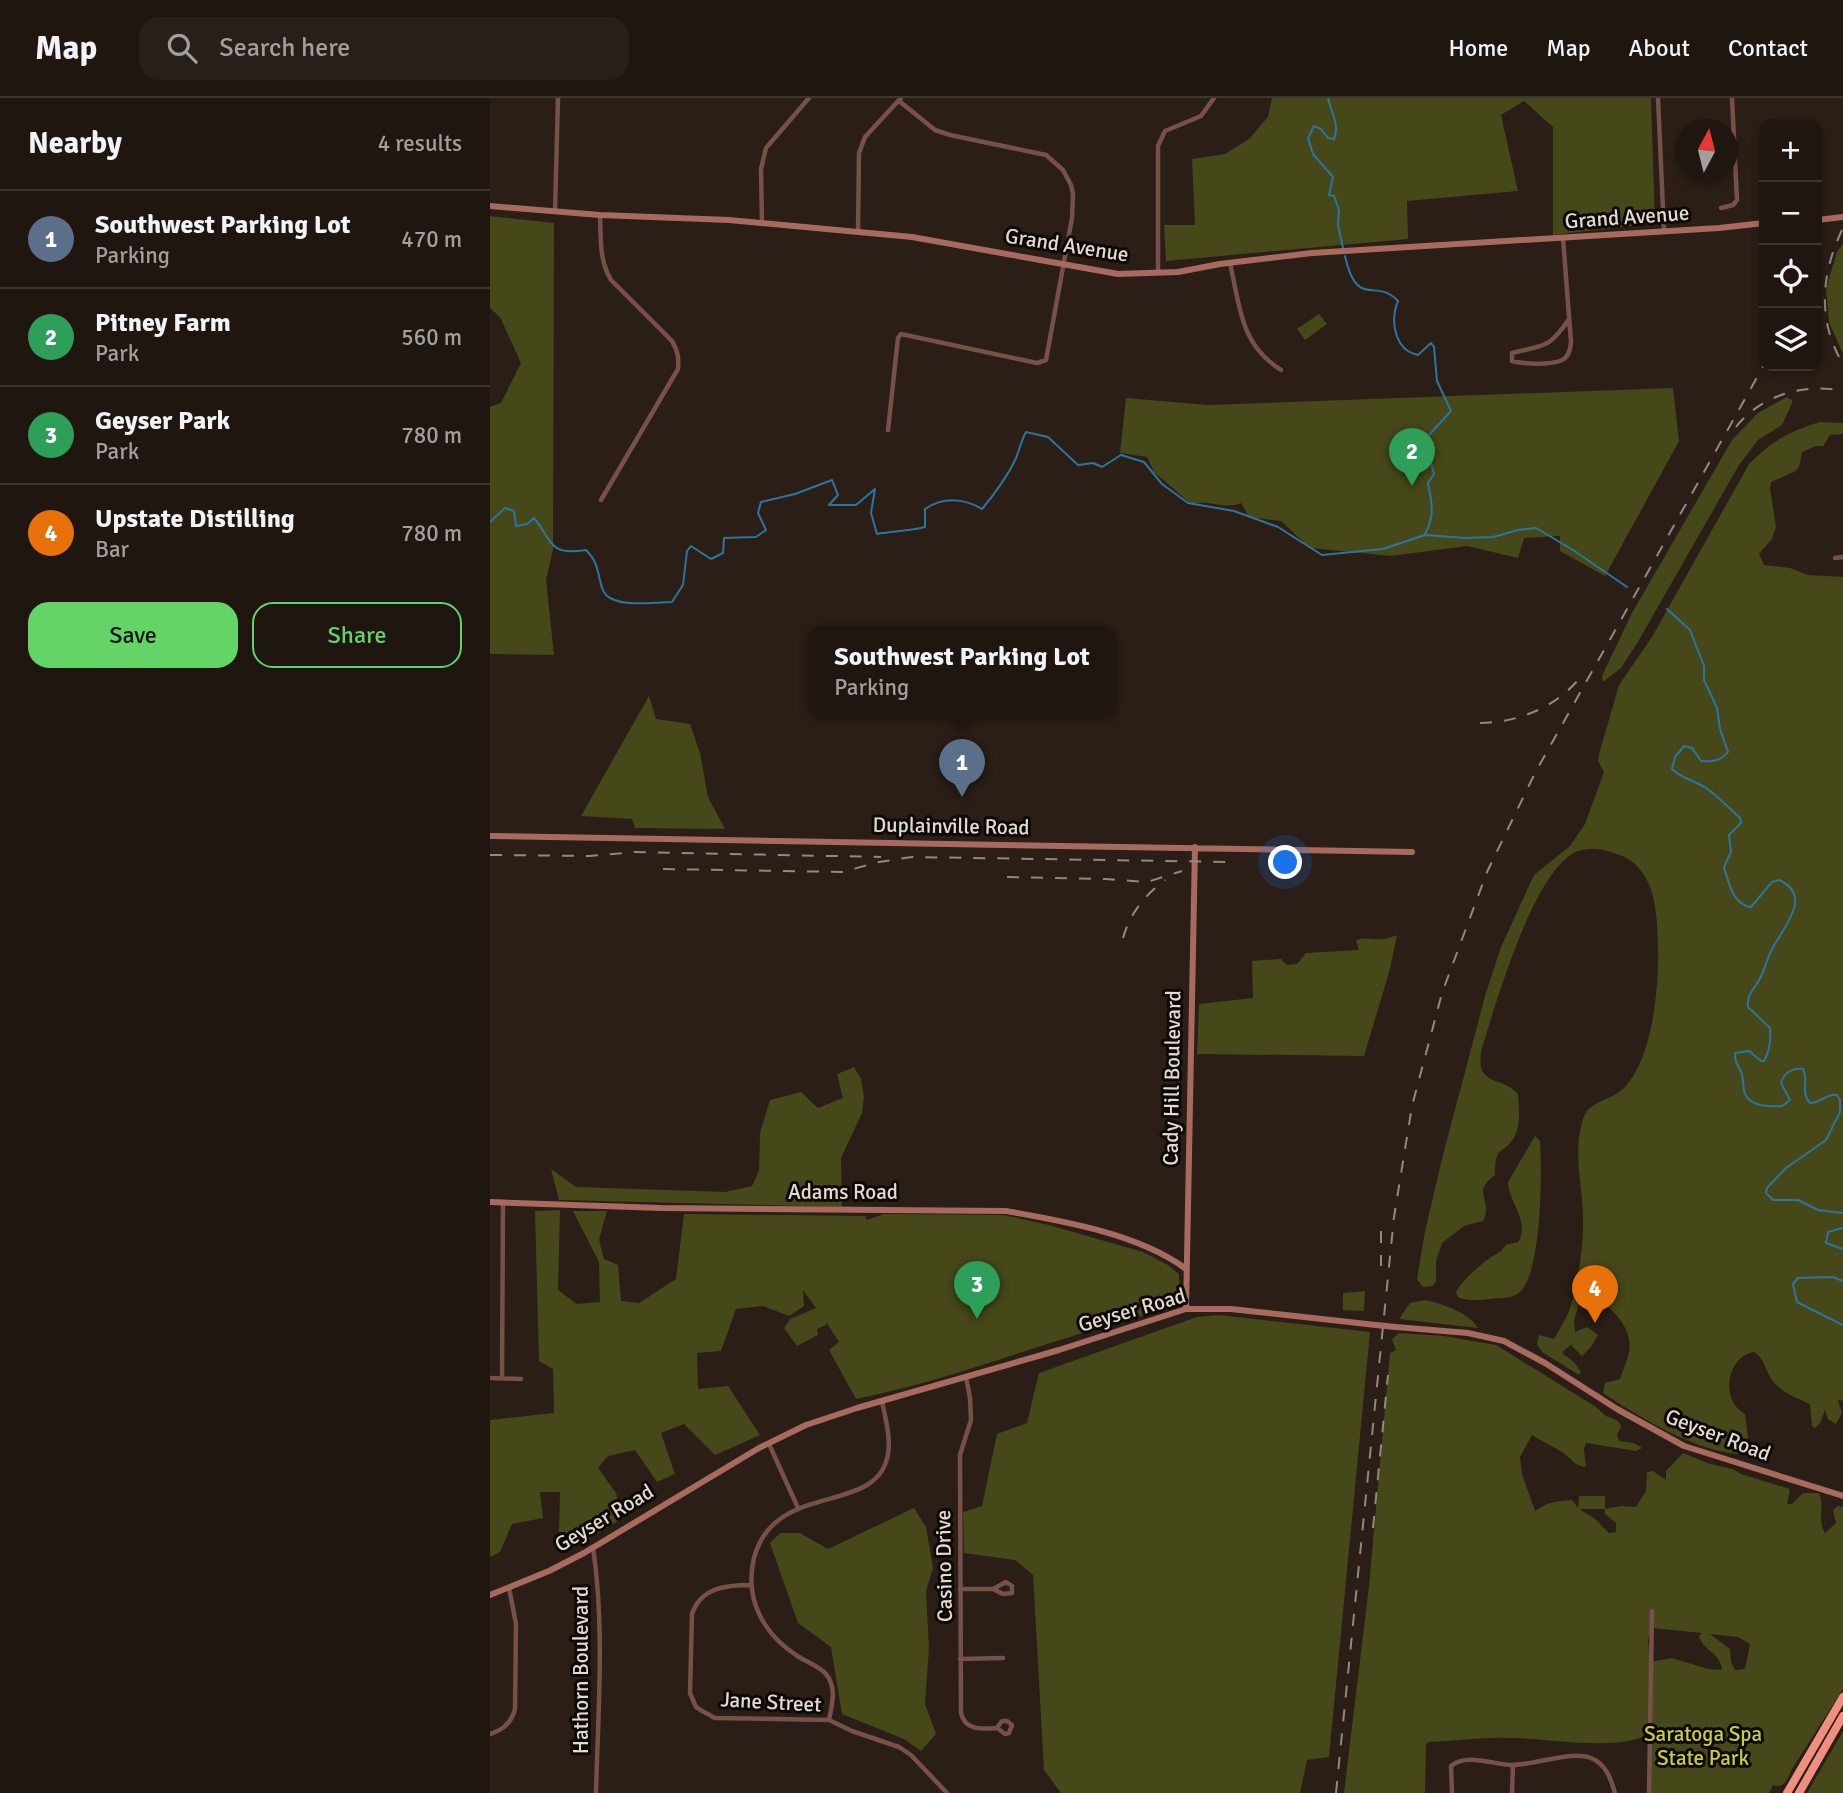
<!DOCTYPE html>
<meta charset="utf-8">
<style>
body{margin:0;font-family:Signika,sans-serif;background:#281f19;color:#f1f3f6}
.controls{position:absolute;right:21px;top:21px;display:grid;overflow:hidden;border-radius:14px;box-shadow:0 4px 10px #0003}
.controls button{width:63px;height:63px;display:grid;place-items:center;padding:0;border:0;border-bottom:2px solid #3d3530;background:#201610;color:#f1f3f6;font:35px sans-serif}
.compass{position:absolute;left:1185px;top:21px;width:63px;height:63px;border-radius:50%;background:#201610;box-shadow:0 4px 10px #0003;rotate:7deg}
.you{position:absolute;left:796px;top:765px;width:24px;height:24px;margin:-18px;border:5px solid #fff;border-radius:50%;background:#1a73e8;box-shadow:0 0 0 10px #1a73e833}
.badge{display:grid;place-items:center;width:46px;height:46px;border-radius:50%;background:#65d467;color:#fff;font-size:23px;font-weight:700}
.pin{position:absolute;translate:-50% -58px;filter:drop-shadow(0 2px 4px #0008)}
.pin::after{content:'';position:absolute;top:37px;width:24px;height:21px;background:inherit;clip-path:polygon(0 0,100% 0,50% 100%)}
.popup{position:absolute;left:318px;top:528px;width:308px;height:91px;box-sizing:border-box;display:grid;place-content:center;border-radius:14px;background:#201610;filter:drop-shadow(0 2px 5px #0005);font-size:23px;white-space:nowrap;color:#a29f9f}
.popup b{font-size:26px;color:#f1f3f6}
.popup::after{content:'';position:absolute;left:50%;top:100%;margin-left:-14px;border:14px solid transparent;border-top-color:#201610}
.list{margin:0;padding:0;list-style:none}
h2{display:flex;justify-content:space-between;align-items:center;height:91px;margin:0;padding:0 28px;font-size:30px}
h2 small{font-size:23px;font-weight:400;color:#a29f9f}
.list li{display:grid;grid-template-columns:46px 1fr auto;gap:21px;align-items:center;box-sizing:border-box;height:98px;padding:0 28px;border-top:2px solid #3d3530}
.list b{display:block;font-size:26px;white-space:nowrap}
.list p{margin:0;font-size:23px;white-space:nowrap;color:#a29f9f}
.list em{font-size:23px;font-style:normal;color:#a29f9f}
.actions{display:flex;gap:14px;padding:21px 28px}
.actions a{flex:1;padding:16px 0;border:2px solid #65d467;border-radius:21px;text-align:center;font-size:24px;color:#65d467}
.actions .main{background:#65d467;color:#111}
.icon{flex:none;width:38px;height:38px;fill:none;stroke:currentColor;stroke-width:2;stroke-linecap:round;stroke-linejoin:round}
.map{position:relative;flex:none;width:1353px;height:1695px;overflow:hidden}
header{display:flex;align-items:center;gap:42px;box-sizing:border-box;height:98px;padding:0 35px;background:#201610;border-bottom:2px solid #3d3530}
header strong{font-size:33px}
nav{display:flex;gap:38px;margin-inline-start:auto;font-size:24px}
.search{width:490px;height:63px;background:#281f19;display:flex;align-items:center;gap:18px;box-sizing:border-box;padding:0 24px;border-radius:21px;color:#a29f9f;font-size:26px}
main{display:flex}
aside{flex:1;background:#201610}
.map>svg:first-child{display:block}
.green{fill:#464819;fill-rule:evenodd}
.lines{fill:none;stroke-linecap:round;stroke-linejoin:round}
.stream{stroke:#2a769f;stroke-width:2}
.street{stroke:#775049;stroke-width:4.5}
.secondary{stroke:#a86a5f;stroke-width:6}
.highway{stroke:#f08f7f;stroke-width:8}
.rail{stroke:#938982;stroke-width:2;stroke-dasharray:12 12;stroke-linecap:butt}
.secondary-bridge{stroke:#a86a5f;stroke-width:6}
.labels{text-anchor:middle;dominant-baseline:central;stroke-width:6;stroke-linejoin:round;paint-order:stroke}
.street-label{font-size:21px;fill:#e2dad4;stroke:#0f0906}
.park-label{font-size:21px;fill:#c7cc49;stroke:#0f0906}
</style>
<header>
<strong>Map</strong>
<div class="search"><svg class="icon" aria-label="search" viewBox="0 0 24 24"><circle cx="10" cy="10" r="6"/><path d="M15 15l6 6"/></svg>Search here</div>
<nav><a>Home</a><a>Map</a><a>About</a><a>Contact</a></nav>
</header>
<main>
<aside>
<h2>Nearby<small>4 results</small></h2>
<ul class="list">
<li><span class="badge" style="background:#5c6f8a">1</span><div><b>Southwest Parking Lot</b><p>Parking</p></div><em>470 m</em></li>
<li><span class="badge" style="background:#2e9e5b">2</span><div><b>Pitney Farm</b><p>Park</p></div><em>560 m</em></li>
<li><span class="badge" style="background:#2e9e5b">3</span><div><b>Geyser Park</b><p>Park</p></div><em>780 m</em></li>
<li><span class="badge" style="background:#e8710a">4</span><div><b>Upstate Distilling</b><p>Bar</p></div><em>780 m</em></li>
</ul>
<div class="actions"><a class="main">Save</a><a>Share</a></div>
</aside>
<div class="map">
<svg width="1353" height="1695" viewBox="0 0 1353 1695">
<rect width="100%" height="100%" fill="#2a1e16"/>
<!-- green -->
<path class="green" d="M 782,0 L 1161,0 L 1165,125 L 1063,137 L 1063,29 L 1034,3 L 1011,17 L 1028,93 L 917,103 L 918,141 L 676,163 L 674,127 L 705,127 L 702,61 L 735,56 L 759,41 L 778,19 Z
M 0,118 L 64,125 L 63,452 L 56,482 L 64,557 L 0,556 L 0,309 L 11,305 L 31,265 L 10,219 L 0,210 Z
M 1353,146 L 1353,256 L 1339,224 L 1336,191 L 1347,154 Z
M 829,216 L 837,226 L 815,242 L 807,231 Z
M 1183,290 L 1189,343 L 1115,478 L 1070,453 L 1070,438 L 1034,440 L 1028,460 L 977,448 L 901,458 L 820,450 L 791,423 L 759,419 L 751,405 C 733,412 722,401 701,406 L 664,374 L 657,359 L 630,355 L 636,300 L 718,307 Z
M 1297,299 L 1302,302 L 1302,305 L 1292,327 L 1268,342 L 1249,367 L 1149,542 L 1131,570 L 1113,584 L 1112,578 L 1142,515 L 1242,342 L 1268,315 Z
M 1330,324 L 1353,325 L 1353,336 L 1340,337 L 1333,348 L 1326,348 L 1312,354 L 1309,369 L 1304,374 L 1281,384 L 1280,390 L 1286,429 L 1282,441 L 1269,456 L 1274,467 L 1300,470 L 1318,477 L 1353,479 L 1353,1304 L 1350,1301 L 1348,1303 L 1352,1315 L 1346,1326 L 1338,1321 L 1335,1312 L 1330,1325 L 1325,1330 L 1322,1328 L 1320,1306 C 1306,1300 1286,1292 1279,1277 C 1274,1267 1274,1261 1264,1254 C 1236,1259 1230,1303 1255,1316 L 1258,1339 L 1255,1351 L 1251,1356 C 1208,1355 1149,1319 1113,1295 L 1115,1285 L 1130,1281 C 1133,1272 1137,1263 1139,1254 C 1144,1229 1119,1206 1099,1196 L 1090,1201 L 1084,1223 L 1085,1234 L 1097,1229 L 1108,1237 L 1101,1249 L 1092,1258 L 1081,1247 L 1073,1253 L 1073,1256 L 1084,1264 L 1091,1274 L 1089,1277 L 1052,1254 L 1047,1246 L 1049,1237 L 1064,1241 L 1066,1238 C 1070,1229 1077,1220 1080,1210 C 1088,1187 1094,1145 1093,1121 C 1093,1087 1082,1054 1093,1021 C 1099,1002 1121,1003 1134,990 C 1163,960 1169,889 1168,849 C 1167,815 1166,771 1130,757 C 1116,752 1103,748 1088,753 C 1044,769 1004,911 991,954 C 986,989 1011,977 1028,996 C 1029,1008 1031,1028 1024,1040 C 1012,1058 1005,1046 1005,1077 C 980,1095 1004,1101 993,1123 L 974,1128 L 952,1145 L 946,1163 L 946,1183 L 943,1188 L 933,1189 L 927,1181 L 935,1133 L 953,1057 L 995,898 L 1011,849 L 1044,777 L 1080,748 L 1095,726 L 1114,674 L 1108,663 L 1109,656 L 1129,587 L 1162,539 L 1259,366 C 1283,342 1298,334 1330,324 Z
M 159,598 L 166,621 L 200,626 L 210,655 L 218,699 L 235,731 L 145,730 L 142,721 L 91,718 Z
M 907,837 L 900,871 L 874,958 L 707,956 L 709,906 L 763,900 L 762,863 L 791,861 L 797,867 L 807,866 L 816,855 L 869,852 L 866,842 C 884,837 886,846 907,837 Z
M 364,969 L 371,981 L 374,999 L 372,1015 L 351,1060 L 352,1109 L 69,1102 L 61,1071 L 86,1089 L 235,1094 L 262,1088 L 269,1073 L 270,1035 L 280,1002 L 311,994 L 328,1010 L 353,1000 L 347,976 Z
M 1045,1038 L 1050,1043 C 1052,1074 1052,1170 1031,1193 C 1022,1202 1011,1199 1000,1201 C 989,1202 979,1204 968,1199 L 966,1194 C 972,1183 984,1173 993,1165 C 1001,1158 1010,1156 1016,1147 L 1028,1144 C 1041,1125 1018,1103 1018,1084 Z
M 70,1112 L 68,1192 L 87,1206 L 110,1204 L 109,1164 L 83,1113 L 117,1113 L 109,1141 L 114,1161 L 128,1167 L 131,1203 L 149,1205 L 186,1181 L 194,1116 L 375,1118 L 377,1122 L 394,1116 L 514,1117 L 559,1127 L 653,1154 L 678,1167 L 689,1176 L 690,1201 L 686,1209 C 655,1217 623,1225 592,1235 C 517,1258 445,1285 366,1301 L 339,1252 L 349,1244 L 336,1224 L 336,1227 L 327,1231 L 328,1237 L 307,1248 L 294,1230 L 300,1221 L 326,1210 L 313,1192 L 314,1208 L 299,1218 L 273,1208 L 246,1211 L 231,1253 L 207,1255 L 208,1291 L 238,1288 L 270,1337 L 225,1357 L 194,1326 L 171,1335 L 185,1376 L 167,1384 L 145,1352 L 118,1358 L 108,1370 L 126,1395 L 133,1420 L 90,1446 L 69,1434 L 70,1394 L 50,1394 L 53,1420 L 22,1426 L 10,1454 L 0,1459 L 0,1322 L 64,1315 L 63,1271 L 49,1263 L 45,1113 Z
M 875,1193 L 874,1213 L 853,1212 L 853,1195 Z
M 935,1202 C 951,1205 981,1216 988,1230 L 909,1221 L 920,1205 Z
M 729,1217 L 880,1234 L 839,1659 L 817,1662 L 810,1695 L 571,1695 L 554,1672 L 543,1477 L 525,1462 L 474,1455 L 473,1414 L 492,1408 L 507,1336 L 537,1325 L 549,1275 L 707,1219 Z
M 909,1235 L 954,1238 L 1006,1247 L 1106,1309 L 1116,1318 L 1128,1323 L 1131,1328 L 1127,1337 L 1129,1343 L 1144,1345 L 1152,1350 L 1146,1353 L 1096,1345 L 1094,1351 L 1096,1369 C 1084,1368 1081,1360 1072,1354 C 1062,1348 1051,1343 1042,1337 L 1030,1359 L 1032,1376 L 1045,1413 C 1058,1404 1066,1403 1082,1402 L 1088,1410 L 1089,1398 L 1115,1398 L 1115,1411 L 1131,1408 L 1146,1409 L 1156,1393 L 1157,1374 L 1163,1373 L 1176,1382 L 1176,1373 L 1193,1355 L 1217,1365 L 1242,1371 L 1251,1376 L 1300,1391 L 1297,1406 L 1302,1406 L 1313,1395 L 1329,1395 C 1335,1408 1327,1423 1335,1435 L 1346,1425 L 1343,1412 L 1348,1408 L 1353,1409 L 1353,1591 L 1302,1671 C 1298,1680 1295,1691 1283,1687 L 1279,1695 L 1161,1695 L 1161,1644 L 1159,1636 C 1126,1654 1058,1640 1020,1640 C 993,1639 966,1643 939,1644 L 936,1646 L 935,1695 L 854,1695 L 879,1488 L 900,1255 L 906,1252 L 902,1241 ZM 1089,1411 L 1115,1411 L 1115,1416 L 1126,1425 L 1126,1434 L 1119,1435 L 1104,1420 ZM 1161,1530 L 1212,1535 L 1209,1538 C 1213,1553 1231,1555 1232,1572 L 1218,1571 L 1182,1560 L 1160,1564 L 1158,1543 ZM 1220,1536 L 1248,1539 L 1260,1546 L 1255,1571 L 1245,1572 L 1241,1564 L 1240,1551 Z
M 424,1410 L 436,1429 L 443,1470 L 436,1493 L 439,1550 L 435,1606 L 446,1636 L 431,1653 L 414,1641 L 352,1616 L 341,1549 L 308,1525 L 280,1445 L 290,1435 L 310,1435 L 338,1451 Z
M 1353,1633 L 1353,1695 L 1317,1695 Z"/>
<g class="lines">
<!-- stream -->
<path class="stream" d="M 838,0 C 841,14 850,27 844,41 L 838,40 L 831,31 L 824,28 L 818,40 L 823,56 L 843,79 L 839,97 L 844,98 L 849,112 L 848,127 L 853,150
M 855,158 C 867,212 886,179 908,203 C 900,222 904,252 928,257 L 941,245 L 944,249 L 947,283 L 961,313 L 938,338 L 938,353 L 944,376 L 938,385 C 942,404 945,418 935,436
M 0,424 L 15,410 L 24,413 L 26,428 L 37,426 L 44,420 C 63,443 58,458 96,452 C 107,464 106,467 110,482 C 111,488 114,497 120,500 C 137,509 164,504 182,504 L 193,487 L 197,453 L 201,448 L 221,461 L 233,455 L 234,440 L 266,439 L 276,432 L 268,415 L 271,404 L 305,396 L 342,382 L 348,397 L 339,407 L 366,407 L 385,391 L 381,415 L 387,436 C 404,433 419,433 435,429 L 435,411 C 453,399 474,400 492,411 C 503,398 519,376 526,360 C 530,350 531,343 536,334 L 558,339 L 588,367 L 603,365 L 612,369 L 631,357 L 654,364 L 672,386 L 698,405 L 744,413 L 788,429 L 832,457 L 893,451 L 935,437 L 976,440 L 1003,439 L 1028,432 L 1046,430 L 1083,452 L 1137,489
M 1177,511 L 1200,532 L 1214,568 L 1214,582 L 1227,610 L 1230,631 L 1238,654 C 1231,663 1222,664 1211,663 L 1202,650 L 1194,648 L 1185,659 L 1182,671 C 1192,681 1204,682 1216,690 C 1228,698 1239,710 1250,720 L 1251,725 L 1239,737 L 1241,754 L 1234,769 C 1239,785 1242,806 1261,809 L 1282,784 L 1289,782 C 1325,798 1291,832 1281,853 C 1276,863 1274,875 1268,884 C 1262,894 1257,896 1258,909 L 1280,930 C 1281,941 1280,953 1274,963 L 1271,963 L 1259,953 L 1245,955 C 1244,964 1249,968 1252,976 C 1253,981 1253,987 1254,993 C 1258,1009 1279,1009 1292,1008 L 1300,1002 L 1291,985 C 1294,975 1302,970 1313,971 C 1319,982 1310,995 1320,1005 C 1331,1005 1337,995 1347,997 L 1350,1002 L 1350,1014 L 1336,1042 L 1296,1070 L 1277,1090 L 1276,1095 L 1283,1102 L 1308,1102 L 1328,1112 L 1353,1115
M 1353,1130 L 1338,1134 L 1336,1145 L 1353,1151
M 1353,1183 L 1343,1179 L 1308,1180 L 1303,1186 L 1307,1204 L 1353,1227"/>
<!-- street -->
<path class="street" d="M 1168,0 L 1174,133
M 1231,110 L 1243,107 L 1247,102 L 1242,0
M 65,113 L 68,0
M 110,117 C 111,140 109,162 121,182 L 182,243 C 188,253 189,260 188,271 L 111,402
M 272,125 L 271,71 L 276,50 L 319,0
M 368,133 L 369,55 L 375,39 L 411,0
M 1073,140 L 1081,244 C 1080,250 1080,256 1075,260 C 1067,268 1033,266 1022,263 L 1022,255 C 1054,247 1059,251 1079,221
M 740,165 C 750,209 750,246 791,272
M 668,174 L 668,48 L 675,33 L 711,18 L 724,0
M 398,332 L 408,240 L 411,236 L 547,265 L 556,262 L 582,120 L 583,96 L 581,87 L 573,72 L 556,57 L 460,37 L 445,32 L 409,3
M 1345,460 L 1353,459
M 476,1279 L 480,1300 L 481,1322 L 470,1357 L 471,1615 C 475,1633 492,1631 507,1630 L 512,1623 L 517,1623 L 522,1627 L 519,1635 L 515,1636 L 507,1630
M 0,1280 L 31,1281
M 12,1280 L 13,1105
M 279,1346 L 308,1410
M 103,1449 C 115,1530 108,1613 106,1695
M 516,1484 L 522,1488 L 522,1495 L 513,1496 L 503,1491 Z
M 261,1487 C 237,1487 211,1489 202,1516 L 200,1595 L 206,1609 L 214,1614 L 225,1620 L 339,1622 L 362,1633 L 409,1649 L 421,1657 L 457,1695
M 470,1491 L 503,1491
M 470,1561 L 513,1560
M 339,1622 C 342,1607 347,1589 336,1576 C 330,1569 317,1564 309,1559 C 274,1537 254,1502 264,1460 C 285,1381 388,1419 398,1356 C 401,1339 395,1319 392,1303
M 0,1636 C 13,1632 22,1624 25,1611 L 26,1526 L 19,1490
M 962,1695 L 961,1668 C 975,1655 1003,1666 1020,1667 C 1043,1668 1080,1652 1101,1660 C 1116,1666 1121,1681 1125,1695
M 1022,1695 L 1023,1667
M 1159,1695 L 1162,1513"/>
<!-- secondary -->
<path class="secondary" d="M 0,108 L 110,117 L 239,122 L 422,139 L 628,176 L 688,174 L 730,166 L 822,155 L 1229,130 L 1274,125
M 1327,122 L 1353,119
M 0,738 L 922,754
M 0,1104 L 171,1110 L 516,1113 C 573,1123 649,1136 696,1171
M 696,1211 L 705,749
M 906,1229 L 978,1235 L 1014,1243 L 1055,1265 L 1127,1311 L 1194,1348 L 1353,1398
M 0,1497 L 59,1473 L 94,1455 L 269,1350 L 316,1327 L 367,1310 L 569,1252 L 696,1211 L 741,1211 L 886,1227"/>
<!-- highway -->
<path class="highway" d="M 1297,1695 L 1353,1599
M 1309,1695 L 1353,1618"/>
<!-- rail -->
<path class="rail" d="M 1352,132 C 1331,176 1327,223 1353,266
M 1246,329 C 1271,297 1314,285 1353,293
M 990,625 C 1030,624 1068,609 1093,576
M 0,757 L 99,758 L 145,754 L 391,759
M 173,771 L 352,774 L 389,764 L 422,759 L 742,764
M 517,779 L 616,781 L 657,784 L 692,773
M 633,840 C 640,815 655,797 675,782
M 891,1133 L 891,1168
M 883,1430 L 898,1277
M 846,1695 L 904,1119 L 922,1008 L 952,895 L 997,774 L 1045,675 L 1274,267"/>
<!-- secondary-bridge -->
<path class="secondary-bridge" d="M 886,1227 L 906,1229"/>
</g>
<g class="labels">
<!-- street labels -->
<g class="street-label">
<text transform="translate(1137 119) rotate(-4)">Grand Avenue</text>
<text transform="translate(577 147) rotate(9)">Grand Avenue</text>
<text transform="translate(461 728) rotate(1)">Duplainville Road</text>
<text transform="translate(682 980) rotate(-89)">Cady Hill Boulevard</text>
<text x="353" y="1094">Adams Road</text>
<text transform="translate(642 1212) rotate(-16)">Geyser Road</text>
<text transform="translate(1228 1337) rotate(21)">Geyser Road</text>
<text transform="translate(114 1420) rotate(-31)">Geyser Road</text>
<text transform="translate(454 1468) rotate(-91)">Casino Drive</text>
<text transform="translate(91 1572) rotate(-90)">Hathorn Boulevard</text>
<text transform="translate(281 1604) rotate(3)">Jane Street</text>
</g>
<!-- park labels -->
<g class="park-label">
<text x="1213" y="1636">Saratoga Spa<tspan x="1213" dy="24">State Park</tspan></text>
</g>
</g>
</svg>
<div class="controls">
<button>+</button>
<button>−</button>
<button><svg class="icon" aria-label="locate" viewBox="0 0 24 24"><circle cx="12" cy="12" r="6"/><path d="M12 2v4M12 18v4M2 12h4M18 12h4"/></svg></button>
<button><svg class="icon" aria-label="layers" viewBox="0 0 24 24"><path d="M12 4l9 5-9 5-9-5zM3 14l9 5 9-5"/></svg></button>
</div>
<svg class="compass" viewBox="-18 -18 36 36"><path d="M0-13l5 13h-10z" fill="#e53935"/><path d="M0 13l5-13h-10z" fill="#a29f9f"/></svg>
<div class="you"></div>
<div class="pin badge" style="left:472px;top:699px;background:#5c6f8a">1</div>
<div class="popup"><b>Southwest Parking Lot</b>Parking</div>
<div class="pin badge" style="left:922px;top:388px;background:#2e9e5b">2</div>
<div class="pin badge" style="left:487px;top:1221px;background:#2e9e5b">3</div>
<div class="pin badge" style="left:1105px;top:1225px;background:#e8710a">4</div>
</div>
</main>
